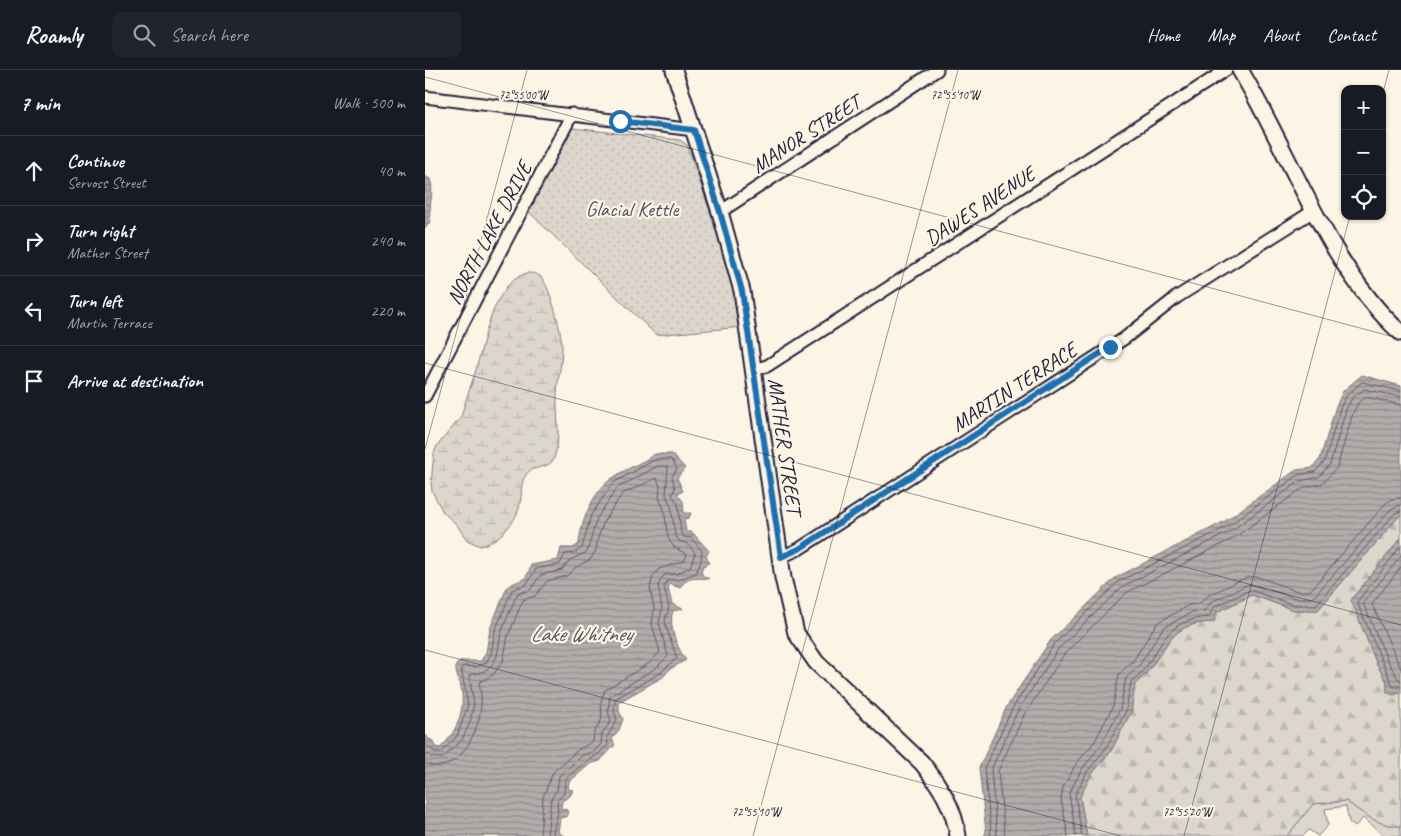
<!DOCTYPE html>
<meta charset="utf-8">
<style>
body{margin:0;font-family:Caveat,sans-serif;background:#20242c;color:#f1f3f6}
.controls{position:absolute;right:15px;top:15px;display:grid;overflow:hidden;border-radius:10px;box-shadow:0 1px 4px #0004}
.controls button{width:45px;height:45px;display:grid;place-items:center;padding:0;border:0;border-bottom:1px solid #363941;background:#171b24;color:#f1f3f6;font:25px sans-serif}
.stop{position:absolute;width:15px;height:15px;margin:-11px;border:4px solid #1f6fb2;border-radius:50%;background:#fff}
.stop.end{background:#1f6fb2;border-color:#fff;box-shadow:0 1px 5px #0008}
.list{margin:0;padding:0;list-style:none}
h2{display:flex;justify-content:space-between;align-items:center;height:65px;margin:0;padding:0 20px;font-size:21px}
h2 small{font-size:16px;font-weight:400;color:#9ea1a6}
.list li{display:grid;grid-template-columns:32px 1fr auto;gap:15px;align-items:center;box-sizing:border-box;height:70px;padding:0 20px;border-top:1px solid #363941}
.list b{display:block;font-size:19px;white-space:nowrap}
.list p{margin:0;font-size:16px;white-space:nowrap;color:#9ea1a6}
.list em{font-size:16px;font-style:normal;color:#9ea1a6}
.icon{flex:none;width:28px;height:28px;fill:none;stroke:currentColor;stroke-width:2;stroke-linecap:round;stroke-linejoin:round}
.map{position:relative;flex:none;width:976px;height:766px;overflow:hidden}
header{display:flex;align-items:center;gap:30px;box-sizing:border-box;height:70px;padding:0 25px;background:#171b24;border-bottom:1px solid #363941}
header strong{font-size:24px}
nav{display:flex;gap:28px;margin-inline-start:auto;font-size:18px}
.search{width:350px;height:45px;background:#20242c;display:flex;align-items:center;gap:12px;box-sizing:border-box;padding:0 18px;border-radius:10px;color:#9ea1a6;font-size:19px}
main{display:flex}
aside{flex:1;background:#171b24}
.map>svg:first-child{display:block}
.grass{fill:#dcd6cc;stroke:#7f7c84}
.forest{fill:url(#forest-firs);stroke:#7f7c84}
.wetland{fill:url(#wetland-marsh);stroke:#7f7c84}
.park{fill:url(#park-dots);stroke:#7f7c84}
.water{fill:url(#water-rules);stroke:#78757e}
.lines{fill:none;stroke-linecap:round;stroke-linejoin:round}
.shore{stroke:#5c5a68;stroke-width:1}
.street-casing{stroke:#22223b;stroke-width:15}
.secondary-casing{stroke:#22223b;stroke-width:19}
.street{stroke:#fcf5e5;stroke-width:11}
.secondary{stroke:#fcf5e5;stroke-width:15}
.route{stroke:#1f6fb2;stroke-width:6}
.ticks{fill:none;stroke:#22223b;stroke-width:1;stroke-opacity:0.45}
.labels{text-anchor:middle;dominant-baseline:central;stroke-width:4.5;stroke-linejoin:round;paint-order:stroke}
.street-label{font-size:21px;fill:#22223b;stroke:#fcf5e5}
.park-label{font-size:21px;fill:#504f5f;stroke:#fcf5e5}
.water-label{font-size:22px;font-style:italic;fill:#545362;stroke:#fcf5e5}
.ticks-label{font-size:12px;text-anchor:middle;fill:#22223b;stroke:#fcf5e5;stroke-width:4.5;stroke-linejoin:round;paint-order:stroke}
</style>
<header>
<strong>Roamly</strong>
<div class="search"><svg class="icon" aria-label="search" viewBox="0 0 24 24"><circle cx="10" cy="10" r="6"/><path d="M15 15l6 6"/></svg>Search here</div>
<nav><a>Home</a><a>Map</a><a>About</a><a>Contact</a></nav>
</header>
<main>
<aside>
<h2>7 min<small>Walk · 500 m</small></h2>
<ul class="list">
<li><svg class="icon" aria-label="ahead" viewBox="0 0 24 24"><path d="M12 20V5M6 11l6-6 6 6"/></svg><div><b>Continue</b><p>Servoss Street</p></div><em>40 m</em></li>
<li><svg class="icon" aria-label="right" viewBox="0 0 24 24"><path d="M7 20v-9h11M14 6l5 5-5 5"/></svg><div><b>Turn right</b><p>Mather Street</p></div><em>240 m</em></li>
<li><svg class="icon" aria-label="left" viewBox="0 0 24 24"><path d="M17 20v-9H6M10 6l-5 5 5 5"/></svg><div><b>Turn left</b><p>Martin Terrace</p></div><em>220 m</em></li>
<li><svg class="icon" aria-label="arrive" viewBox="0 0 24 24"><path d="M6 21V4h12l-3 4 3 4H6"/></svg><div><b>Arrive at destination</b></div></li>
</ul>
</aside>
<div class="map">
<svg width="976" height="766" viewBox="0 0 976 766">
<defs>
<pattern id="forest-firs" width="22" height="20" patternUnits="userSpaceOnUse" patternTransform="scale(1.25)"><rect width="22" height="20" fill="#dcd6cc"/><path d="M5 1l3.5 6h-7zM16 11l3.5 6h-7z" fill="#bcb7b0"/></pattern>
<pattern id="wetland-marsh" width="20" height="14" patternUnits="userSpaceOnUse" patternTransform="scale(1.25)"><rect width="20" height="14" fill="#dcd6cc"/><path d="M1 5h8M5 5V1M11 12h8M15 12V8" fill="none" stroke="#bcb7b0"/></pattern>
<pattern id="park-dots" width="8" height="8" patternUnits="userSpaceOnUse" patternTransform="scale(1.25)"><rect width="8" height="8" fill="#dcd6cc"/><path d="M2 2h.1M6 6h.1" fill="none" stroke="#bcb7b0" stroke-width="1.8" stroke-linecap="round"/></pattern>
<pattern id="water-rules" width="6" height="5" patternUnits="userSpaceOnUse" patternTransform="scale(1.25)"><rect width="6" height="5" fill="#b2adab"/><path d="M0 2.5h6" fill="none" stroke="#908c8c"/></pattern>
</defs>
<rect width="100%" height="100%" fill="#fcf5e5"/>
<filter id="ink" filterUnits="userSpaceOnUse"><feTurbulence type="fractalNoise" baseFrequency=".02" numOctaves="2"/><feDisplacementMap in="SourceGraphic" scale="10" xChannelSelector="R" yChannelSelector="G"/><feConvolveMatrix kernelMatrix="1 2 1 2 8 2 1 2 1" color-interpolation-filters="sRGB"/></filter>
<g filter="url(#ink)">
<!-- grass -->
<path class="grass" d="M 921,731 C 939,744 952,756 976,756 L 976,766 L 960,766 L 938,748 L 930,757 L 924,752 L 921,736 L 900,739 L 903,755 L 893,766 L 884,760 L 878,766 L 862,766 L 888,734 Z"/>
<!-- forest -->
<path class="forest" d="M 976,444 L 976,468 L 929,526 L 952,595 L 962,612 L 962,622 L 970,625 L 976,622 L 976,756 C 952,756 939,744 921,731 L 888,734 L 862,766 L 662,766 L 655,727 L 666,705 L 686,681 L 706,642 L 710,614 C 743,588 737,552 789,552 L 792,542 L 827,525 L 869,540 L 893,540 Z"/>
<!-- wetland -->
<path class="wetland" d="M 102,203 C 107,203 112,203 116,207 C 125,216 138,266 137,279 C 137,295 132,310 132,325 C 131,345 136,365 130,385 C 126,402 108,393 101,405 C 95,412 97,425 95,434 C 92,452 72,473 55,476 L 42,470 L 31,454 L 18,442 L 7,421 L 6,414 L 9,383 L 12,376 L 36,347 C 40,332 45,318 50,303 C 59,274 67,213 102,203 Z"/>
<!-- park -->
<path class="park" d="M 147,58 L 255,70 L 262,75 L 300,184 L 317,257 L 231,265 L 102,140 Z"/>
<!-- water -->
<path class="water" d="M 0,106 L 5,109 C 10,121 3,137 5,152 L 0,159 Z
M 937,305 L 976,316 L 976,444 L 893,540 L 869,540 L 827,525 L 792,542 L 789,552 C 737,552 742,588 710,614 L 706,642 L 686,681 L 666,705 L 655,727 L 662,766 L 559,766 L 561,762 L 554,698 L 582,636 L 625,571 L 690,508 L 800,451 L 871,400 L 887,398 L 895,389 L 911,336 L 918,321 Z
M 230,384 L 247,384 L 260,398 L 252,408 L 258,421 L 252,424 L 258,431 L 259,443 L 266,443 L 264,448 L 259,449 L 261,462 L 267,462 L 284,481 L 281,486 L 284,493 L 278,496 L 276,501 L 278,506 L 284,509 C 274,508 261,506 255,518 L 245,514 L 243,518 L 247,534 L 258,539 L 248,541 C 243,555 252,578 261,590 L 245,599 L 238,607 L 194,632 L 194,641 L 198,649 L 194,660 L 187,669 L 190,675 L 175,691 L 165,694 L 144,712 L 143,719 L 148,720 L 145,726 L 137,731 L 136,738 L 142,740 L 143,746 L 135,748 L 133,762 L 139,766 L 0,766 L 0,664 L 4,669 L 8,671 L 10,677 L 15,678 C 31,664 41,640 36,618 C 34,609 30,605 31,595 L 36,591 L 56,591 L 61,582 L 65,559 L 82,517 C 96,508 101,513 106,495 L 133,490 L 136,478 L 148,478 L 154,474 C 155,453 168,422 186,409 C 199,399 216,394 230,384 Z
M 976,468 L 976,622 L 967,625 L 962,622 L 962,612 L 952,595 L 926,530 Z"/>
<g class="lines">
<!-- shore -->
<path class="shore" d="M 976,476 L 932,532 L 968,617 L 976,617
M 976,486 L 938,533 L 962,589 L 973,609 L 976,611
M 976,497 L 947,534 L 976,599
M 0,673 L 8,681 L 16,683 L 32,666 L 43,635 L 36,598 L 39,596 L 50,597 L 61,593 L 66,584 L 70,561 L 87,520 L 102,514 L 111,499 L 135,494 L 140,484 L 149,483 L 157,478 L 166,445 L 188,413 L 231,389 L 246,389 L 252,398 L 247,407 L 250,418 L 247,425 L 253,434 L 256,463 L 259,467 L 266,468 L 277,481 L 276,491 L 271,503 L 253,510 L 243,510 L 239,517 L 244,538 L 240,550 L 241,557 L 252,588 L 235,603 L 190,629 L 189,641 L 192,650 L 182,667 L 183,675 C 170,689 153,695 140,710 L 139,723 L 132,731 L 133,743 L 128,761 L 129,766
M 0,682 L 6,687 L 18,688 L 37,670 L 45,652 L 49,634 L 44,605 L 60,601 L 66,596 L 72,586 L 76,563 L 92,524 L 105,520 L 116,505 L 137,500 L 145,490 L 162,482 L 172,448 L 192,418 L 233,396 L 243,396 L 241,425 L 246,436 L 250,465 L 254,471 L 263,474 L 270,483 L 265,497 L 252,504 L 239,505 L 233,515 L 237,539 L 234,553 L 243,586 L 231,598 L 185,626 L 183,641 L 186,651 L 177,664 L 176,674 L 170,681 L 158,685 L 134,706 L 132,720 L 126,729 L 122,766
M 0,693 C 32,709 55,661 56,635 C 57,627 55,619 54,612 L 68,605 L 78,591 L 83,566 L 98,530 L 110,526 L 122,511 L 142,506 L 151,497 L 166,489 L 171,480 L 173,468 L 179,451 L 197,424 L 232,408 L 235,417 L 234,428 L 239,439 L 243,468 L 248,476 L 262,485 L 259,491 L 234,499 L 228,506 L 225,518 L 229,539 L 227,554 L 235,582 L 226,592 L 180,620 L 176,631 L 177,649 L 169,663 L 168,672 L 154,679 L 128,702 L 118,727 L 115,766
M 565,766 L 566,761 L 559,698 L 587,639 L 629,574 L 693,512 L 803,456 L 873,405 L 890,402 L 900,391 L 915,338 L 922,325 L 937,312 L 976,321
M 572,766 L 566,700 L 592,642 L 634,578 L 697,517 L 806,461 L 875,411 L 894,407 L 905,394 L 921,340 L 927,328 L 939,319 L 976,327
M 580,766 L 573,701 L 599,645 L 640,583 L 701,523 L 809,468 L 878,418 L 898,413 L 912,397 L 928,343 L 933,333 L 941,327 L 976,335
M 643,766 L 636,729 L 638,718 L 651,694 L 670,671 L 688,636 L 694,604 L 708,591 L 732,553 L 762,536 L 775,533 L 784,525 L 822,507 L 833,507 L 872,521 L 885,521 L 960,434 L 967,429 L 976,428
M 651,766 L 644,723 L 657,699 L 676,675 L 695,639 L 701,608 L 714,596 L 738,558 L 767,542 L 779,541 L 786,532 L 824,514 L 871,528 L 888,528 L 966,439 L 976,435
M 657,766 L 650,725 L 662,702 L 681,678 L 701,641 L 706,612 C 710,607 717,604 720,598 C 741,569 743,550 784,547 L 789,537 L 825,520 L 869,535 L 891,535 L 970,443 L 976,441"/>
<!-- street casing -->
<g class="street-casing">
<path id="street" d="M 0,27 L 269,60
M 295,142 L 512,0
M 328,300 L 342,296 L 801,0
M 0,326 L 147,44
M 356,487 L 374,479 L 700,268 L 752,227 L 890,140"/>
</g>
<!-- secondary casing -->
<g class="secondary-casing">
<path id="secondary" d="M 249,0 L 295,142 L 317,221 L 358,508 L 371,563 L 391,592 L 497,693 C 515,716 529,737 533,766
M 815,0 C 865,82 904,199 976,263"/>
</g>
<!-- street -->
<use href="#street" class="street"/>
<!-- secondary -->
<use href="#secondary" class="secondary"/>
</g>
</g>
<g class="lines" filter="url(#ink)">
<!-- route -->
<path class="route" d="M 195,51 L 269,60 L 295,142 L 317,221 L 356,487 L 374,479 L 685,277"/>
</g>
<!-- ticks -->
<path class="ticks" d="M 0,7 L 976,269M 957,26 L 964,0M 0,293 L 976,555M 0,379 L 102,0M 0,580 L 696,766M 328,766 L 533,0M 759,766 L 925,146"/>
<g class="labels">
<!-- street labels -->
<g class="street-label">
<text transform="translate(381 64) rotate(-33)">MANOR STREET</text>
<text transform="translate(555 136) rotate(-33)">DAWES AVENUE</text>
<text transform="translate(64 163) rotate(-62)">NORTH LAKE DRIVE</text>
<text transform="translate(589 317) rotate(-33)">MARTIN TERRACE</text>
<text transform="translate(360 376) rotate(82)">MATHER STREET</text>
</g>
<!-- park labels -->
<g class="park-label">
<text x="207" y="139">Glacial Kettle</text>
</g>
<!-- water labels -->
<g class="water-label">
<text x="156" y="564">Lake Whitney</text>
</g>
</g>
<g class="ticks-label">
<text x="98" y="29">72°55'00"W</text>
<text x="530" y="29">72°55'10"W</text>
<text x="331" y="746">72°55'10"W</text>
<text x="762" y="746">72°55'20"W</text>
</g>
</svg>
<div class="controls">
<button>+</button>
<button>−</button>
<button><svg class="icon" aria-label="locate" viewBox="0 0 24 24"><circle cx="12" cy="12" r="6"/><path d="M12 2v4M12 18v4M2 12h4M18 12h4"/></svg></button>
</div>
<div class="stop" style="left:195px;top:51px"></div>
<div class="stop end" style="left:685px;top:277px"></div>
</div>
</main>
